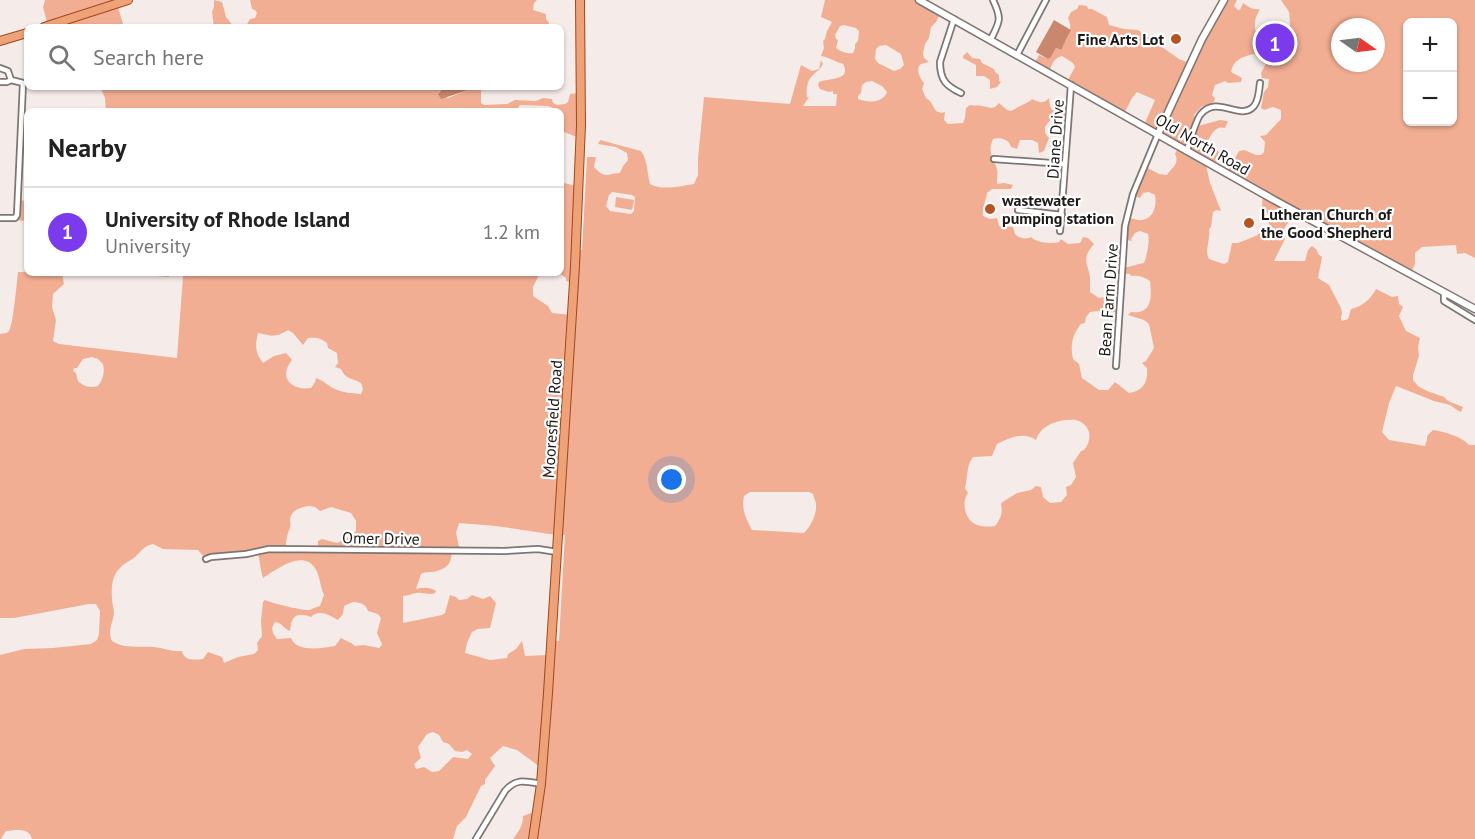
<!DOCTYPE html>
<meta charset="utf-8">
<style>
body{margin:0;font-family:"PT Sans",sans-serif;background:#f6f6f6;color:#222}
.controls{position:absolute;right:18px;top:18px;display:grid;overflow:hidden;border-radius:9px;box-shadow:0 2px 4px #0004}
.controls button{width:54px;height:54px;display:grid;place-items:center;padding:0;border:0;border-bottom:2px solid #e0e0e0;background:#fff;color:#222;font:30px sans-serif}
.compass{position:absolute;left:1331px;top:18px;width:54px;height:54px;border-radius:50%;background:#fff;box-shadow:0 2px 4px #0004;rotate:104deg}
.you{position:absolute;left:672px;top:480px;width:21px;height:21px;margin:-15px;border:4px solid #fff;border-radius:50%;background:#1a73e8;box-shadow:0 0 0 9px #1a73e833}
.badge{display:grid;place-items:center;width:39px;height:39px;border-radius:50%;background:#7c3aed;color:#fff;font-size:20px;font-weight:700}
.pin{position:absolute;translate:-50% -50%;border:3px solid #fff;box-shadow:0 2px 6px #0006}
.list{margin:0;padding:0;list-style:none}
h2{display:flex;justify-content:space-between;align-items:center;height:78px;margin:0;padding:0 24px;font-size:26px}
h2 small{font-size:20px;font-weight:400;color:#767676}
.list li{display:grid;grid-template-columns:39px 1fr auto;gap:18px;align-items:center;box-sizing:border-box;height:90px;padding:0 24px;border-top:2px solid #e0e0e0}
.list b{display:block;font-size:22px;white-space:nowrap}
.list p{margin:0;font-size:20px;white-space:nowrap;color:#767676}
.list em{font-size:20px;font-style:normal;color:#767676}
.icon{flex:none;width:33px;height:33px;fill:none;stroke:currentColor;stroke-width:2;stroke-linecap:round;stroke-linejoin:round}
.map{position:relative;flex:none;width:1475px;height:839px;overflow:hidden}
.search{position:absolute;background:#fff;box-shadow:0 2px 4px #0004;left:24px;top:24px;width:540px;height:66px;display:flex;align-items:center;gap:15px;box-sizing:border-box;padding:0 21px;border-radius:9px;color:#767676;font-size:22px}
.panel{position:absolute;background:#fff;box-shadow:0 2px 4px #0004;left:24px;top:108px;width:540px;height:168px;border-radius:9px}
.map>svg:first-child{display:block}
.green{fill:#f1ae92;fill-rule:evenodd}
.water{fill:#c9886d}
.lines{fill:none;stroke-linecap:round;stroke-linejoin:round}
.minor-casing{stroke:#7e7673;stroke-width:8}
.tertiary-casing{stroke:#7e7673;stroke-width:9}
.primary-casing{stroke:#9f481b;stroke-width:10}
.minor{stroke:#fff;stroke-width:4.5}
.tertiary{stroke:#fff;stroke-width:6}
.primary{stroke:#efa177;stroke-width:8}
.poi-dot{fill:#b85322;stroke:#fff;stroke-width:2}
.labels{text-anchor:middle;dominant-baseline:central;stroke-width:4.5;stroke-linejoin:round;paint-order:stroke}
.poi-label{font-size:16px;font-weight:bold;fill:#1c1918;stroke:#fff;text-anchor:start}
.street-label{font-size:16px;fill:#1c1918;stroke:#fff}
</style>
<div class="map">
<svg width="1475" height="839" viewBox="0 0 1475 839">
<rect width="100%" height="100%" fill="#f5ece9"/>
<!-- green -->
<path class="green" d="M 45,0 L 128,0 L 117,4 L 124,27 L 45,27 L 48,26 L 43,7 Z
M 214,0 L 222,2 L 226,17 L 233,26 L 246,26 L 250,19 L 255,18 L 257,13 L 255,10 L 252,9 L 250,0 L 537,0 L 534,3 L 533,10 L 546,14 L 546,19 L 549,23 L 548,27 L 214,27 L 212,12 L 214,7 Z
M 825,0 L 920,0 L 941,12 L 936,22 L 931,27 L 929,38 L 925,44 L 923,53 L 924,58 L 929,62 C 926,63 923,63 921,64 C 915,68 920,79 924,83 L 922,89 L 926,98 L 930,101 L 936,111 L 941,113 L 945,112 L 944,120 L 948,124 L 963,123 L 965,118 L 966,108 L 970,105 C 975,106 978,105 983,106 C 991,108 993,110 999,103 L 1007,110 L 1011,111 L 1030,101 L 1032,99 C 1039,102 1043,105 1049,98 L 1050,106 L 1052,110 L 1068,113 L 1068,119 L 1051,119 L 1045,127 L 1045,133 L 1049,138 L 1044,151 L 1039,153 L 1038,143 L 1032,140 L 1020,140 L 1017,149 L 1011,147 C 1009,139 1000,137 993,139 C 987,153 993,156 997,169 C 998,173 997,179 997,184 L 1004,183 L 1013,185 L 1011,189 L 992,189 L 987,193 C 986,200 982,209 983,216 L 990,219 L 997,218 L 999,226 L 1013,227 L 1015,234 C 1019,238 1026,240 1031,237 C 1037,243 1051,244 1059,242 L 1061,239 L 1068,244 L 1080,243 L 1083,237 L 1088,238 L 1094,244 L 1094,245 L 1093,245 C 1081,260 1088,263 1090,277 C 1090,282 1090,287 1090,292 L 1099,298 L 1109,296 L 1118,297 L 1118,313 L 1106,310 L 1090,312 L 1086,317 L 1085,323 L 1081,324 C 1072,335 1070,346 1073,359 L 1079,364 L 1082,378 L 1099,390 L 1108,390 L 1115,382 L 1129,393 C 1144,391 1148,382 1147,368 L 1142,363 L 1146,361 L 1154,348 L 1149,324 L 1144,320 L 1128,315 L 1131,312 C 1152,314 1152,298 1150,281 C 1144,277 1139,275 1131,276 L 1130,274 L 1121,273 L 1121,267 C 1130,268 1136,264 1144,263 C 1147,256 1150,240 1148,234 L 1140,231 L 1135,233 L 1131,239 L 1132,241 L 1123,239 L 1127,218 C 1132,218 1138,221 1142,220 C 1154,219 1157,204 1155,195 L 1149,192 L 1143,193 L 1140,198 L 1132,195 L 1144,166 L 1159,174 L 1167,175 C 1172,167 1180,164 1175,154 L 1179,146 L 1144,125 L 1155,100 L 1137,92 L 1132,98 L 1124,114 L 1067,82 L 1075,67 L 1073,63 L 1062,56 C 1054,58 1052,64 1049,72 L 1034,64 L 1039,55 L 1048,59 L 1056,48 L 1060,50 C 1067,39 1074,30 1068,18 L 1071,12 L 1077,9 L 1079,5 L 1087,6 L 1088,9 L 1092,9 L 1107,17 L 1109,25 L 1124,29 L 1138,30 L 1179,59 L 1190,63 L 1223,0 L 1237,0 L 1234,6 L 1238,10 L 1240,10 L 1243,3 C 1249,7 1252,10 1260,9 C 1258,13 1255,18 1255,23 C 1252,50 1293,50 1290,22 C 1289,18 1290,15 1289,12 C 1287,8 1283,4 1281,0 L 1475,0 L 1475,258 L 1465,253 L 1457,254 L 1456,245 L 1422,247 L 1415,253 L 1415,264 L 1411,273 L 1296,212 L 1285,227 L 1283,232 L 1285,239 L 1274,261 L 1305,261 L 1308,250 L 1312,246 L 1317,250 L 1318,254 L 1322,257 L 1318,278 L 1329,285 L 1341,308 L 1342,313 L 1341,318 L 1342,321 L 1348,319 L 1351,309 C 1363,306 1370,300 1376,289 L 1392,297 L 1398,296 L 1399,304 L 1403,307 L 1399,316 L 1406,331 L 1420,338 L 1418,347 L 1419,356 L 1413,375 L 1413,380 L 1418,386 L 1427,391 L 1444,397 L 1448,401 L 1463,407 L 1461,412 L 1457,410 L 1450,405 L 1434,401 L 1396,386 L 1389,403 L 1382,432 L 1389,440 L 1425,446 L 1427,440 L 1427,436 L 1433,430 C 1445,432 1461,436 1469,445 L 1475,445 L 1475,839 L 513,839 C 519,831 523,826 523,816 L 534,812 L 540,767 L 517,750 L 503,746 L 490,758 L 495,766 L 485,780 L 485,784 L 481,786 L 466,817 L 457,826 L 453,839 L 32,839 C 29,827 16,830 6,831 L 1,839 L 0,839 L 0,655 L 24,649 L 53,648 L 91,644 L 97,640 L 99,634 L 100,611 L 96,604 L 89,604 L 14,618 L 0,618 L 0,334 C 4,333 6,334 9,331 C 13,326 17,281 18,272 L 62,273 L 64,284 L 53,294 L 52,307 L 56,320 L 53,341 L 59,344 L 177,358 L 183,276 L 169,275 L 169,277 L 116,273 L 540,273 L 533,287 L 533,296 L 548,306 L 552,313 L 572,315 L 575,283 L 566,281 L 566,278 L 559,273 L 556,273 L 561,273 L 561,182 L 579,187 L 578,250 L 582,250 L 587,157 L 596,157 L 594,167 C 605,179 606,174 620,173 L 623,166 L 628,160 L 627,153 L 616,147 L 598,144 L 600,140 L 641,151 C 648,161 647,173 650,184 C 662,191 681,186 694,184 L 698,175 L 698,158 L 704,97 L 790,104 L 801,65 L 812,71 L 819,69 L 821,60 L 823,64 C 820,70 817,71 812,76 C 807,81 806,90 807,97 L 809,97 L 803,106 L 836,106 L 837,94 L 833,94 L 833,91 L 829,92 L 820,89 L 818,85 L 819,82 C 828,78 852,81 843,64 C 835,62 829,57 821,56 L 824,48 L 823,41 L 825,39 L 827,31 L 832,22 L 821,17 ZM 1408,22 L 1452,22 L 1452,122 L 1408,122 ZM 844,25 L 856,28 L 859,31 L 858,41 L 855,44 L 855,48 L 853,53 C 847,54 841,52 836,48 L 838,40 L 836,39 L 835,35 L 840,26 ZM 1340,27 L 1376,27 L 1376,63 L 1340,63 ZM 886,45 L 901,54 L 904,65 L 900,69 L 894,71 L 878,63 L 875,59 L 876,49 L 879,46 ZM 1253,54 L 1261,55 L 1269,58 L 1261,73 L 1262,78 L 1269,79 L 1268,87 L 1264,92 L 1261,108 L 1264,110 L 1273,107 L 1281,110 L 1281,119 L 1266,135 L 1260,136 L 1265,142 L 1264,152 L 1261,155 L 1256,155 L 1244,150 L 1239,151 L 1227,172 L 1263,194 L 1262,206 L 1270,218 L 1267,232 L 1263,232 L 1261,228 L 1258,235 L 1238,243 L 1232,243 L 1228,262 L 1224,264 L 1209,259 C 1204,250 1211,239 1209,229 L 1211,227 L 1213,212 L 1217,210 L 1221,211 L 1210,183 L 1205,161 L 1215,165 L 1222,152 C 1216,152 1209,147 1208,141 C 1211,134 1216,125 1225,128 L 1228,121 L 1220,120 L 1198,126 L 1194,115 L 1201,107 L 1214,102 L 1215,98 L 1212,95 L 1215,85 L 1225,81 L 1228,83 L 1241,82 L 1242,78 L 1231,72 C 1233,60 1242,57 1253,54 ZM 872,81 L 882,86 L 887,92 C 883,103 868,103 858,99 L 858,96 L 861,93 L 862,85 L 866,82 ZM 612,192 L 632,195 L 635,197 L 634,211 L 631,214 L 610,211 L 606,206 L 609,195 ZM 288,330 L 293,333 L 303,345 L 308,338 C 316,337 321,338 327,343 L 328,348 L 337,353 L 338,363 L 335,367 L 341,369 C 345,379 352,378 361,383 L 363,389 L 361,394 C 352,393 343,393 335,389 C 328,386 323,380 316,378 L 315,382 L 311,388 C 291,391 278,377 292,360 L 286,353 L 274,356 L 263,363 C 255,352 255,346 258,333 C 272,336 275,338 288,330 ZM 92,357 L 98,359 L 103,364 C 105,373 103,379 98,386 C 89,388 85,387 78,381 L 76,373 L 73,371 L 74,368 L 77,368 L 83,359 ZM 1065,420 C 1069,420 1076,419 1079,421 C 1092,427 1092,441 1084,450 L 1081,451 L 1073,463 L 1076,477 L 1071,485 L 1066,487 L 1067,495 L 1061,502 L 1050,503 L 1043,497 L 1041,487 L 1036,486 L 1031,490 L 1017,493 L 1001,503 C 1003,513 1001,518 995,526 C 988,527 981,527 975,524 C 965,519 961,502 968,493 L 965,488 C 968,477 966,466 973,457 L 992,456 L 997,444 C 1009,438 1024,431 1036,440 C 1040,427 1052,422 1065,420 ZM 750,492 L 809,492 L 813,494 C 813,495 816,502 816,504 C 817,514 811,526 804,533 L 752,530 C 746,519 741,509 744,496 ZM 309,506 L 315,507 L 320,511 L 331,507 L 351,513 L 356,521 L 356,531 L 349,537 L 337,543 L 322,539 L 318,541 L 318,549 L 286,547 C 286,539 287,535 290,528 C 291,525 290,522 290,519 C 292,509 302,507 309,506 ZM 459,523 L 496,526 L 556,535 L 565,535 L 559,641 L 548,640 L 548,655 L 525,656 L 522,641 L 516,649 L 508,654 L 507,658 L 490,660 L 465,653 L 467,643 L 472,632 L 478,629 L 490,628 L 496,603 L 490,596 L 483,599 L 472,595 L 467,599 L 459,600 L 456,597 L 450,595 L 445,613 L 442,615 L 403,623 L 403,596 C 410,596 414,592 421,593 C 427,593 429,595 435,593 L 436,591 C 430,587 423,587 416,589 L 421,574 C 427,571 431,573 437,571 C 449,567 451,563 452,551 L 460,551 L 456,533 ZM 153,544 L 163,549 L 198,550 L 205,558 L 257,550 C 260,560 260,569 263,578 C 276,570 302,549 315,568 C 320,576 320,586 324,595 L 320,606 C 319,606 311,609 310,610 C 304,611 271,603 265,600 L 263,602 L 261,621 L 262,636 L 257,643 L 258,650 L 254,654 L 238,657 L 224,663 L 222,657 L 208,652 L 203,659 C 194,660 184,661 182,651 C 172,652 164,648 154,647 C 140,646 124,649 112,641 C 107,631 113,623 114,613 C 114,609 112,604 112,599 C 111,589 112,575 120,568 C 124,563 130,561 135,557 C 142,551 143,546 153,544 ZM 353,602 C 361,603 365,603 368,611 L 378,614 L 381,618 L 377,633 L 382,644 L 381,646 L 379,648 L 364,645 L 355,646 C 351,642 346,641 341,638 L 335,646 C 322,648 297,653 291,638 L 277,639 L 273,633 L 272,628 L 275,622 C 281,622 284,629 290,631 C 291,617 296,611 311,617 C 319,609 329,615 338,620 L 343,614 L 344,606 ZM 433,732 L 439,735 L 443,742 L 449,744 L 455,751 L 462,752 L 467,750 L 472,754 L 468,759 L 453,757 L 439,771 L 432,772 L 424,767 L 416,769 L 414,764 L 421,758 L 418,747 L 427,734 Z
M 967,52 L 972,58 L 980,59 L 982,63 L 994,69 L 995,72 L 999,75 L 999,81 L 1001,82 L 997,87 L 990,89 L 990,80 L 984,76 L 976,76 L 976,65 L 963,58 L 963,56 Z
M 104,87 L 444,87 L 438,93 L 448,98 L 468,90 L 468,87 L 481,87 L 481,103 L 484,105 L 507,104 L 515,100 L 536,101 L 543,98 L 552,99 L 553,103 L 557,105 L 565,104 L 568,102 L 570,94 L 578,93 L 581,136 L 574,136 L 562,131 L 563,119 L 561,111 L 548,106 L 520,105 L 516,111 L 106,111 L 105,98 L 102,91 Z
M 616,197 L 634,200 L 632,210 L 615,207 Z
M 17,200 L 27,201 L 27,221 L 13,220 L 16,214 Z"/>
<!-- water -->
<path class="water" d="M 1054,20 L 1071,30 L 1061,50 L 1056,48 L 1050,58 L 1048,59 L 1036,52 Z
M 444,87 L 451,87 L 454,90 L 459,87 L 468,87 L 468,90 L 441,99 L 438,94 Z"/>
<g class="lines">
<!-- minor casing -->
<g class="minor-casing">
<path id="minor" d="M 954,19 L 940,62 C 940,80 946,86 961,93
M 991,39 C 1000,21 1002,19 993,0
M 1017,55 L 1046,0
M 0,68 L 8,71 L 11,80
M 0,82 L 7,82 L 11,80 L 23,83 L 17,215 L 15,218 L 0,218
M 1187,150 C 1190,142 1196,119 1201,114 C 1218,94 1240,122 1254,106 C 1259,100 1259,90 1260,83
M 994,159 L 1065,164
M 1018,210 L 1062,215
M 1060,231 L 1071,85
M 1444,292 L 1444,301 L 1475,320
M 1116,366 L 1125,226 L 1133,194 L 1158,134
M 206,559 L 211,557 L 246,554 L 269,549 L 504,551 L 538,549 L 557,552
M 476,839 L 505,791 C 516,778 525,781 541,784"/>
</g>
<!-- tertiary casing -->
<g class="tertiary-casing">
<path id="tertiary" d="M 919,0 L 1276,201 L 1475,309
M 1158,134 L 1202,39 L 1224,0"/>
</g>
<!-- primary casing -->
<g class="primary-casing">
<path id="primary" d="M 44,27 L 128,0
M 0,41 L 27,33
M 533,839 L 541,784 L 548,693 L 575,266 L 581,125 L 580,0"/>
</g>
<!-- minor -->
<use href="#minor" class="minor"/>
<!-- tertiary -->
<use href="#tertiary" class="tertiary"/>
<!-- primary -->
<use href="#primary" class="primary"/>
</g>
<!-- markers -->
<g class="poi-dot">
<circle cx="1176" cy="39" r="6"/>
<circle cx="990" cy="209" r="6"/>
<circle cx="1249" cy="223" r="6"/>
</g>
<g class="labels">
<!-- poi labels -->
<g class="poi-label">
<text x="1164" y="39" text-anchor="end">Fine Arts Lot</text>
<text x="1002" y="200">wastewater<tspan x="1002" dy="18">pumping station</tspan></text>
<text x="1261" y="214">Lutheran Church of<tspan x="1261" dy="18">the Good Shepherd</tspan></text>
</g>
<!-- street labels -->
<g class="street-label">
<text transform="translate(1055 139) rotate(-86)">Diane Drive</text>
<text transform="translate(1203 144) rotate(30)">Old North Road</text>
<text transform="translate(1108 300) rotate(-86)">Bean Farm Drive</text>
<text transform="translate(552 419) rotate(-86)">Mooresfield Road</text>
<text transform="translate(381 538) rotate(1)">Omer Drive</text>
</g>
</g>
</svg>
<div class="controls">
<button>+</button>
<button>−</button>
</div>
<svg class="compass" viewBox="-18 -18 36 36"><path d="M0-13l5 13h-10z" fill="#e53935"/><path d="M0 13l5-13h-10z" fill="#767676"/></svg>
<div class="you"></div>
<div class="pin badge" style="left:1275px;top:43px">1</div>
<div class="search"><svg class="icon" aria-label="search" viewBox="0 0 24 24"><circle cx="10" cy="10" r="6"/><path d="M15 15l6 6"/></svg>Search here</div>
<section class="panel">
<h2>Nearby<small></small></h2>
<ul class="list">
<li><span class="badge">1</span><div><b>University of Rhode Island</b><p>University</p></div><em>1.2 km</em></li>
</ul>
</section>
</div>
